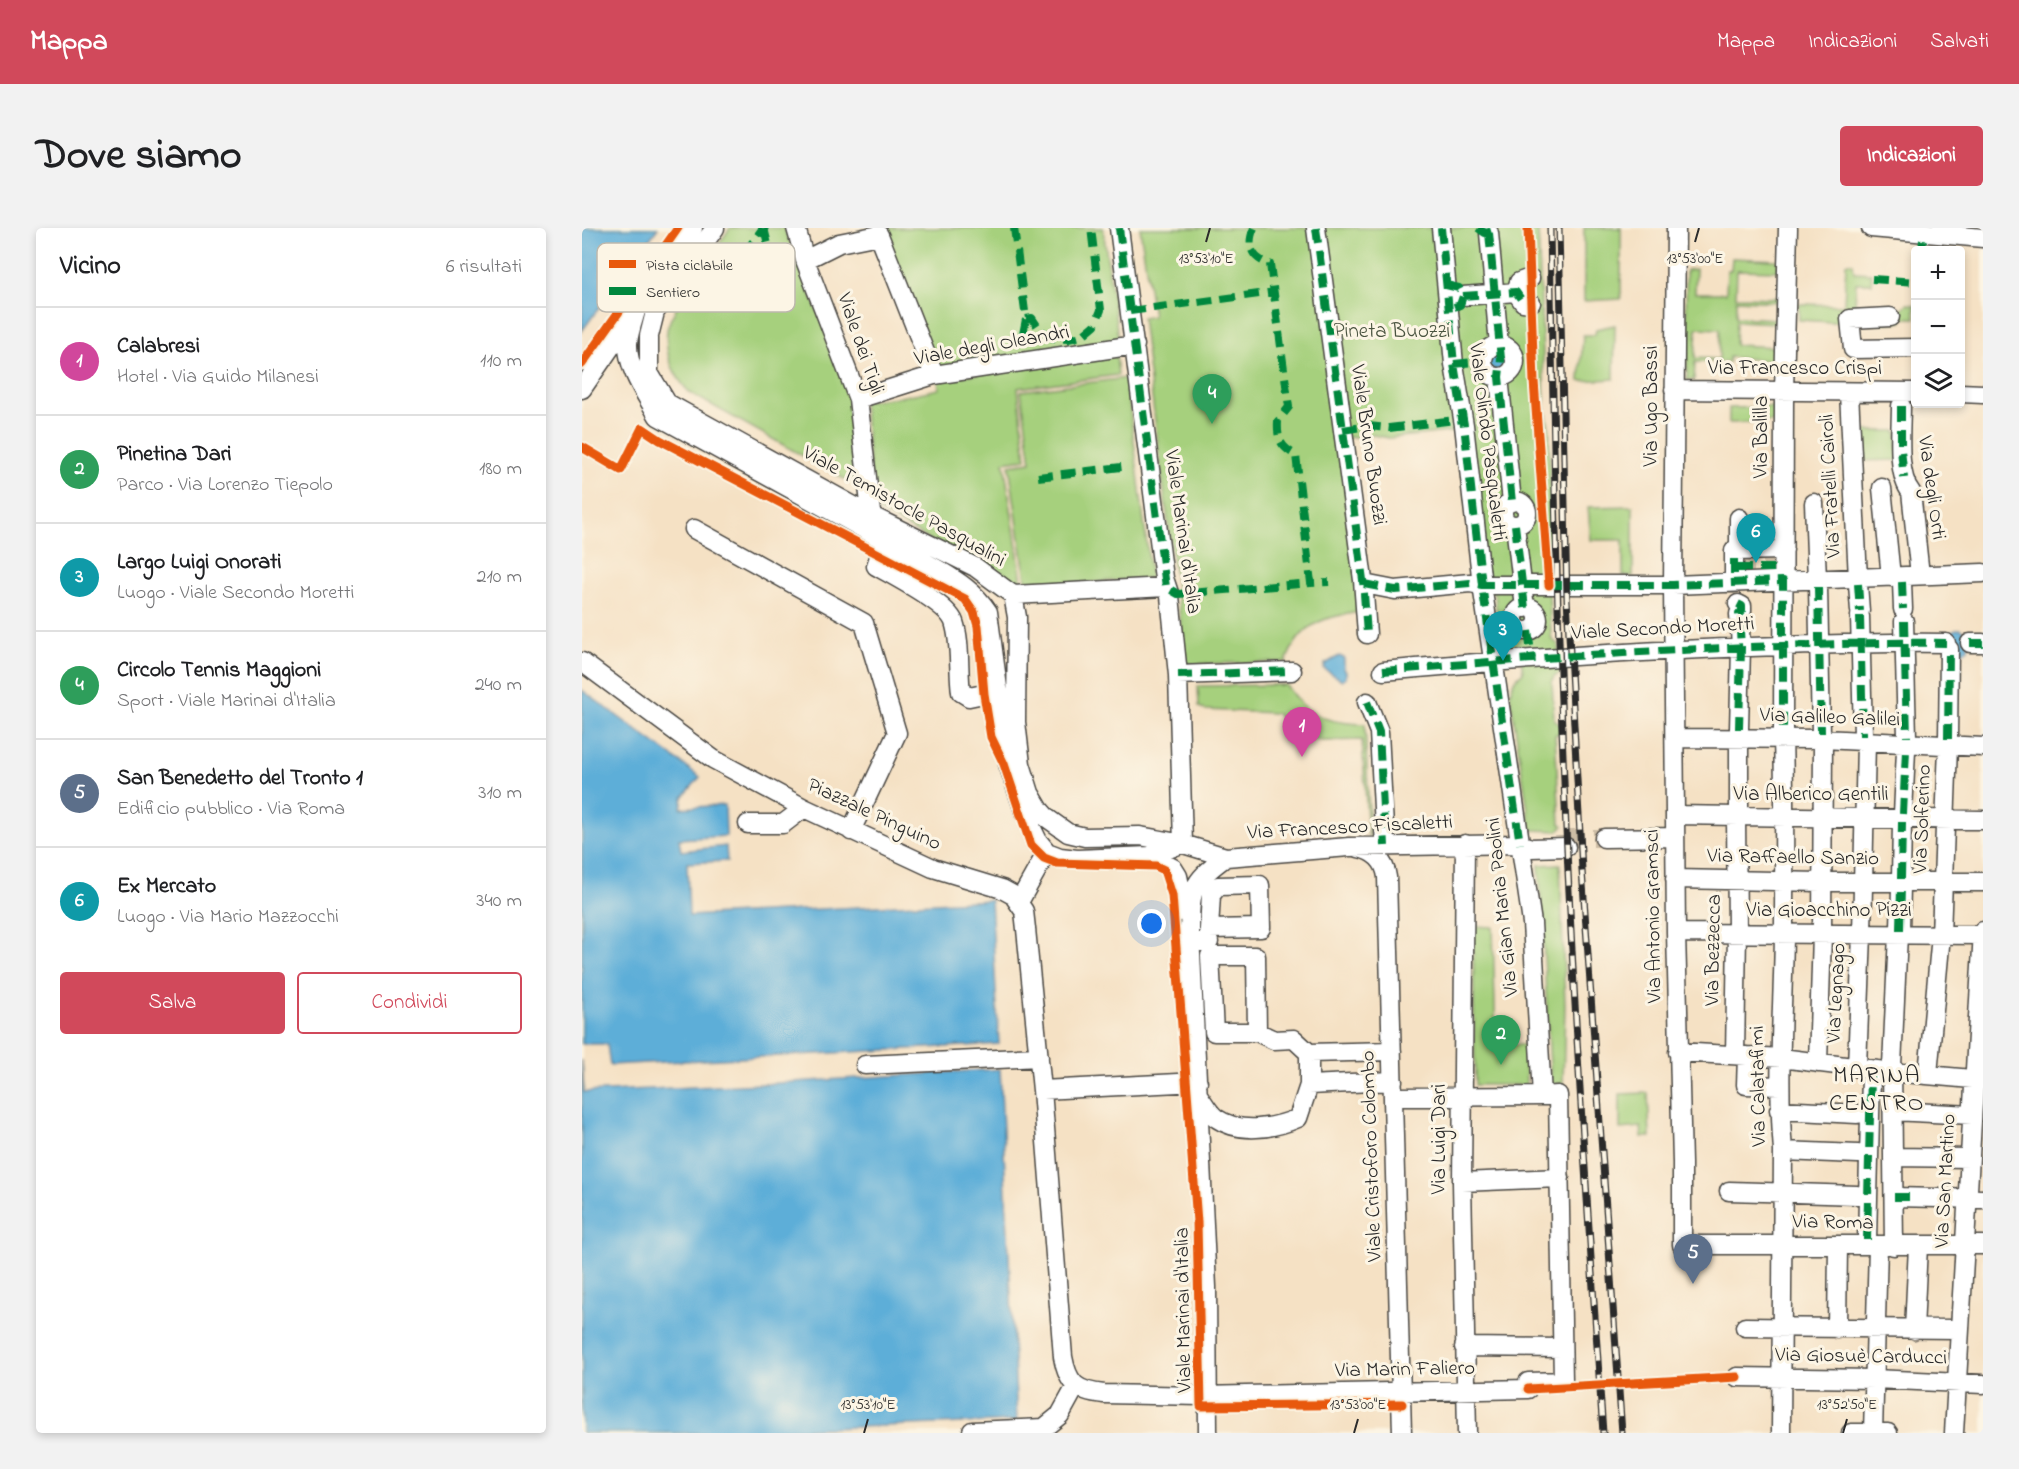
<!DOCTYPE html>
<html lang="it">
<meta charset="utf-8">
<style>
body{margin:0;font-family:"Indie Flower",sans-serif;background:#f2f2f2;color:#202124}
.controls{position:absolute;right:18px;top:18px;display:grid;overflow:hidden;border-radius:6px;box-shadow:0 3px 9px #0003}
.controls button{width:54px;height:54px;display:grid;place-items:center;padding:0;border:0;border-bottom:2px solid #e0e0e0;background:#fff;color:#202124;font:30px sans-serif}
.you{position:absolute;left:570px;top:696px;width:21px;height:21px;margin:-15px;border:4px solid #fff;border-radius:50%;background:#1a73e8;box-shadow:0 0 0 9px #1a73e833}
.badge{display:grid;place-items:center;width:39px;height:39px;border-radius:50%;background:#d1495b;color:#fff;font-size:20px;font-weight:700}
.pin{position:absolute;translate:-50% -50px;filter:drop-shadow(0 2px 3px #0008)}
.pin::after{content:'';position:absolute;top:32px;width:21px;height:18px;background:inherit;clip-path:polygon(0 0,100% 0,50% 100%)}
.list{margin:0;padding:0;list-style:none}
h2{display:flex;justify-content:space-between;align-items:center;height:78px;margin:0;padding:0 24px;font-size:26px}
h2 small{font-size:20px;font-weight:400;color:#757577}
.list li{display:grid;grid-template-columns:39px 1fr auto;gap:18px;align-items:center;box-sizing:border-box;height:108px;padding:0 24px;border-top:2px solid #e0e0e0}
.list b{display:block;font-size:22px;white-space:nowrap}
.list p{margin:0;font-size:20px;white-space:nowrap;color:#757577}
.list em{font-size:20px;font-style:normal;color:#757577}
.actions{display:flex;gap:12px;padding:18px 24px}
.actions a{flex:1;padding:14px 0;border:2px solid #d1495b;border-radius:6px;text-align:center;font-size:21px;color:#d1495b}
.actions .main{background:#d1495b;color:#fff}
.icon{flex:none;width:33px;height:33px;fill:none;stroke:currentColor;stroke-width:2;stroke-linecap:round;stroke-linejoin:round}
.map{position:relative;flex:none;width:1401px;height:1205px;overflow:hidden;border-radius:6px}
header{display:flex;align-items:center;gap:36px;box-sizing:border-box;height:84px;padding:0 30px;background:#d1495b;color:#fff}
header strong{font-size:28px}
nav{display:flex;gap:33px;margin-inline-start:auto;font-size:21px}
.intro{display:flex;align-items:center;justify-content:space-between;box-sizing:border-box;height:144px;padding:0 36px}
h1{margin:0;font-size:42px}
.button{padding:15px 27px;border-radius:6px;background:#d1495b;color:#fff;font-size:21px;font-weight:700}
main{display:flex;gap:36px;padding:0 36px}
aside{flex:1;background:#fff;border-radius:6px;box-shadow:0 3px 9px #0003}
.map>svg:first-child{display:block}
.green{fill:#a6d07d;stroke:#687e54;stroke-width:1.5;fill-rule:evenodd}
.water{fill:#5daed8;stroke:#446c82;stroke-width:1.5}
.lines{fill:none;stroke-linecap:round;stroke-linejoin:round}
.minor-tunnel{stroke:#cdbda5;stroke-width:18;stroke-dasharray:18 9;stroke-linecap:butt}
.minor-casing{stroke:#494642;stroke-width:21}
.minor{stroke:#fff;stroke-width:18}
.rail-casing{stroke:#2b2b2b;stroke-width:7}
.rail{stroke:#fcf5e5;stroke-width:4.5;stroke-dasharray:14;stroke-linecap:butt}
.quiet{stroke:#00873e;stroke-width:8;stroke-dasharray:15 8;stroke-linecap:butt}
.cycleway-casing{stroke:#fcf5e5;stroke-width:13}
.cycleway{stroke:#e8590c;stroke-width:9}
.ticks{fill:none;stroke:#2b2b2b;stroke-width:2}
.labels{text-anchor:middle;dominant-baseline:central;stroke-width:6;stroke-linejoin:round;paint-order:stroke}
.park-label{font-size:21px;fill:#4a5440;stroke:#fcf5e5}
.street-label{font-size:21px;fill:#2b2b2b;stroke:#fcf5e5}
.quarter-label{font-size:24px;letter-spacing:1.5px;fill:#2b2b2b;stroke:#fcf5e5}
.key{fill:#fcf5e5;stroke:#bdb8ad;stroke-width:1.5}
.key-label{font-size:16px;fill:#2b2b2b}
.ticks-label{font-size:15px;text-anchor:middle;fill:#2b2b2b;stroke:#fcf5e5;stroke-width:6;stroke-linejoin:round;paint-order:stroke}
</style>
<header>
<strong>Mappa</strong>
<nav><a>Mappa</a><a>Indicazioni</a><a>Salvati</a></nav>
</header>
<div class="intro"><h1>Dove siamo</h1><a class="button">Indicazioni</a></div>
<main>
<aside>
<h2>Vicino<small>6 risultati</small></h2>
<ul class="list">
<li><span class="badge" style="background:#d1479c">1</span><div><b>Calabresi</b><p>Hotel · Via Guido Milanesi</p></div><em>110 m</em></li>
<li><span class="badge" style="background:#2e9e5b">2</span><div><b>Pinetina Dari</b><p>Parco · Via Lorenzo Tiepolo</p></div><em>180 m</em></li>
<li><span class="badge" style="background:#0f9aa8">3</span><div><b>Largo Luigi Onorati</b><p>Luogo · Viale Secondo Moretti</p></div><em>210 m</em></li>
<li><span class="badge" style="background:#2e9e5b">4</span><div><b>Circolo Tennis Maggioni</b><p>Sport · Viale Marinai d'Italia</p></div><em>240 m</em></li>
<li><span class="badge" style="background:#5c6f8a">5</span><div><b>San Benedetto del Tronto 1</b><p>Edificio pubblico · Via Roma</p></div><em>310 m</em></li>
<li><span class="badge" style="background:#0f9aa8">6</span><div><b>Ex Mercato</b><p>Luogo · Via Mario Mazzocchi</p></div><em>340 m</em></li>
</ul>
<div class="actions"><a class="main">Salva</a><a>Condividi</a></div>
</aside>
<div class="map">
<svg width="1401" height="1205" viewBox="0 0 1401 1205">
<rect width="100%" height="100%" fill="#fcf5e5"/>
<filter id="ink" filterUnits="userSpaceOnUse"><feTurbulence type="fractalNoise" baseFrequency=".0167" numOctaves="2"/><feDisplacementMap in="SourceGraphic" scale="12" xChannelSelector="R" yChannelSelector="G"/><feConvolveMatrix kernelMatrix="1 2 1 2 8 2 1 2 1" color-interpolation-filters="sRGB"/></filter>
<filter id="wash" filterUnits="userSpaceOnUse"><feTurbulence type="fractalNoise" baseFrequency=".008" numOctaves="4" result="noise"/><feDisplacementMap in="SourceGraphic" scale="24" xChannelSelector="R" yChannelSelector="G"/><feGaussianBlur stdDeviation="1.35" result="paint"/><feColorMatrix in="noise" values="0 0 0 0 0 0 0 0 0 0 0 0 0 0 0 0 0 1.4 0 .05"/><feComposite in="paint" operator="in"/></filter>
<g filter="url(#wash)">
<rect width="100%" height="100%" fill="#f5e1c4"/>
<!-- green -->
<path class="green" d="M 148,0 L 202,0 L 264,153 L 282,262 L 108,165 C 92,148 82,127 85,102 C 89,80 134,21 148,0 Z
M 286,0 L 521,0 L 537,116 L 354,141 L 286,5 Z
M 558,0 L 956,0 L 963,179 L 967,201 L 970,353 L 967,365 L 969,407 L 970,412 L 976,416 L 978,445 L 972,449 L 970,453 L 972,492 L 978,497 L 979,504 L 973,507 L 978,595 L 981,598 L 977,603 L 949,602 L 928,466 L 932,453 L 941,444 L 937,420 L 918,421 L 913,367 L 894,344 L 876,203 L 807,210 L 791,207 L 762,210 L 784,383 C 745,389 719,392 704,434 L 604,436 L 560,90 L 571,88 Z
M 1002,0 L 1039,0 L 1039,71 L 1002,73 Z
M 1150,30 L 1195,32 L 1197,43 L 1155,42 L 1154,69 L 1197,70 L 1197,74 L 1154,72 L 1154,89 L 1195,91 L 1195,95 L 1154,93 L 1153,117 L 1195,119 L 1194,133 L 1147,129 L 1147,134 L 1113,134 L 1112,152 L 1105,152 L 1104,42 L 1114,41 L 1113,65 L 1144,65 L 1145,42 L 1149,42 ZM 1115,100 L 1138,101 L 1137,131 L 1113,130 Z
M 1264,35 L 1271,35 L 1272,44 L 1289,45 L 1290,55 L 1274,55 L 1273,80 L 1318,82 L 1325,76 L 1333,77 L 1333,90 L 1320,90 L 1320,94 L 1283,96 L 1217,92 L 1217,76 L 1262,77 Z
M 1033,97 L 1032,151 L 998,153 L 1001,107 L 1013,107 L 1014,101 Z
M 534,128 L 536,147 L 436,160 L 444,231 L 422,234 L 439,347 L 439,357 L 435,361 L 292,280 L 281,173 L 313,170 L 357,161 L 356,151 Z
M 544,150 L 569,350 L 445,359 L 427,237 L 449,234 L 439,163 Z
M 1195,179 L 1195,194 L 1147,195 L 1147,180 Z
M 1276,203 L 1315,203 L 1316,232 L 1276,233 Z
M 1051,278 L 1051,348 L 1041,348 L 1041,312 L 1009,312 L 1006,279 Z
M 704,457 C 725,489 746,495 783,496 L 788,609 L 786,607 L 780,512 L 741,513 L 725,510 L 713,503 L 693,485 L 624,482 L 617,479 L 616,458 Z
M 978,636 L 983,777 L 981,855 L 969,856 L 957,637 Z
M 891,698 L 911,699 L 914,817 L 944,817 L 944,857 L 893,857 Z
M 1066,865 L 1068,909 L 1060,909 L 1059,899 L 1038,901 L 1038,866 Z"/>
<!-- water -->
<path class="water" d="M 0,0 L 76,0 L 0,103 Z
M 916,121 L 921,124 L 921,133 L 926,136 L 923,141 L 912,142 L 907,137 L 908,127 Z
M 1374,401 L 1379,401 L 1387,407 L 1386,421 L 1379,425 L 1374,425 L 1364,411 L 1365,406 Z
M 757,428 L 762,430 L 762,441 L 764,443 L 764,449 L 760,452 L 742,441 L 743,436 Z
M 0,462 L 118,549 L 101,569 L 99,580 L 143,577 L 144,608 L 97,611 L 99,623 L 144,618 L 145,633 L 105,635 L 107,688 L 409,672 L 417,816 L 28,837 L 25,816 L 0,816 Z
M 0,832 L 2,864 L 180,856 L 418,841 L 435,1193 L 195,1202 L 195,1205 L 0,1205 Z"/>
</g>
<g filter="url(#ink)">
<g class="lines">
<!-- minor-tunnel -->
<path class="minor-tunnel" d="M 1154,340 L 1195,340
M 984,610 L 1022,610"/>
<!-- minor casing -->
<g class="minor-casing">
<path id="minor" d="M 133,0 L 73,84 L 67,108 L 67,145 L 85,175 L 288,287 L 393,339 L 431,367 L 435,389 L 434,494 L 439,536 L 448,565 L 458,582 L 465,590 L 486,605 L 503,609 L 558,608 L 601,616 L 644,629 L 767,619 L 938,616 L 949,620 L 984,619
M 214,0 L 223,32 L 276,171 L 290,293
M 537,0 L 582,350 L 588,368 L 596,447 L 601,616
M 734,0 L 781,352 L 785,406
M 1094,0 L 1091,357 L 1094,705 L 1100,935 L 1100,1017 L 1401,1017
M 1289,0 L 1401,10
M 907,5 L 917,117
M 223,32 L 257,15 L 297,7 L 352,147
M 934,64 L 937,54 L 948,50
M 881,68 L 934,64 L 941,74 L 949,75
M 54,83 C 51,93 47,104 46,115 C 45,141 64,166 76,188 L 357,342 C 377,354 393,364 406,384 L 426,536 L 443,586 L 456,613 L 465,624 L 478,629 L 495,631 L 568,628 L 599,616
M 1308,89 L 1268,91 L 1271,121 L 1334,120
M901 133a16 16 0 1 1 32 0a16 16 0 1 1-32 0Z
M 917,149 L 930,274
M 0,161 L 111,0
M 1092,162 L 1334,164
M 1267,164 L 1276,351
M 1378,165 L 1401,166
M 276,171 L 352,147 L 553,117
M 1319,178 C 1319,201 1314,246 1329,264 L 1338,347
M 1300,260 L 1309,349
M921 285a12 12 0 1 1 24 0a12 12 0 1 1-24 0Z
M 1232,275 L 1235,352
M 933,297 L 943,380
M 112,301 L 282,395 L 315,505 L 269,603
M 306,315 L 300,320 L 294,338 C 312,348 366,376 372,394 C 379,414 376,443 379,464 L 387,469 L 416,463
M 1152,323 L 1202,322
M 1320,354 L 1321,381
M 1152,355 L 1152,323 L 1157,317 L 1157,290
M 782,356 L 813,362 L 888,355 L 900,357 L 1091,357 L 1401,345
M 1276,356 L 1278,383
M 1236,359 L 1239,505
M 431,367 L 584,359
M 1156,376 L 1160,378 L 1160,383 L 1157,386 L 1159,419 L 1157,501
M932 391a12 12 0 1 1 24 0a12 12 0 1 1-24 0Z
M 1278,388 L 1281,508
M 1322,393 L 1325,509
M 1388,415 L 1401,415
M 0,434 L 131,531 L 222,580 L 351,640 L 420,661 L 431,667 L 442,683 L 444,701 L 460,862 L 481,1129 C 486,1156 494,1163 522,1166 L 619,1168 L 946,1161 L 946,1154 L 981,1153 L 976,867 L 960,868 L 950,695 L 900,357 L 882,197 L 872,136 L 859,0
M 801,443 C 934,431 1067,422 1200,418 C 1255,416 1309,414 1364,415
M 596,447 L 710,443
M 785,474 L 797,504 L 803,618
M 1201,503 L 1202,164 L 1206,0
M 1093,510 L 1241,511 L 1401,519
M 1366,511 L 1367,421
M 1321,586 L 1324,522
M 1093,587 L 1401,592
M 166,596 L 201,596 L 222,580
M 1022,610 L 1093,609
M 883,616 L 880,954 L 885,1205
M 776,620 C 792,623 803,633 805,649 L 820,1205
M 568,628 L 591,640 L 596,648 L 604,686
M 1093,651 L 1239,654 L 1401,654
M 1319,651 L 1320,594
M 678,657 L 679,700 L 627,701 L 629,667 L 636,658 Z
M 437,674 L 465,624
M 1318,702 L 1319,658
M 1094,705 L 1401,707
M 608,714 L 627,714
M 628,728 L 674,728 L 675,804 L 632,804 Z
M 675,804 L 692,812 L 712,811 L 727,825
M 1096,824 L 1199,830 L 1311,844 L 1401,852
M 1153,827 L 1155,705 L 1154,588 L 1157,582 L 1157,510
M 1165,828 L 1164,857 L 1198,858
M 1236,835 L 1240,706 L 1241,511
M 283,837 L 457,829
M 1275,839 L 1280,706 L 1284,513
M 1346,846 L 1359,707 L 1366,518
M 727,857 L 811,853
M 460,862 L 616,854
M 617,868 C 622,875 627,885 634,890 C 657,906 691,901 716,890 L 727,857 L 727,825 L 810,823
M 811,869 L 960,868
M 1197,882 L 1275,886
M 1311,883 L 1390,887
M 1201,923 L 1276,926
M 1312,929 L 1388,930
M 880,954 L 978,950
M 1147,963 L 1275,967
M 1312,969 L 1401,971
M 1285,1012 L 1289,847
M 1312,1018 L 1310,838 L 1316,706
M 1163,1099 L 1377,1101
M 1255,1101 L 1256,1017
M 1332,1102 L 1336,1018
M 882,1119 L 980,1120
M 1155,1149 L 1292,1151 L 1401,1156
M 390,1203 L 462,1200 L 478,1187 L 494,1158
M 626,1205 L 625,1059 L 608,706 C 608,663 608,655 644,629
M 1199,1205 L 1201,923 C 1195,851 1201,779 1202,707 C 1202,642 1203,576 1201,510
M 1269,1205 L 1306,1205
M 1291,1205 L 1296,1018
M 1372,1205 L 1401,703"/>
</g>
<!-- minor -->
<use href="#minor" class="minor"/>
<!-- rail casing -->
<g class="rail-casing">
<path id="rail" d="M 968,0 C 971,200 975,400 984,600 C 993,802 1007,1003 1021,1205
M 977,0 L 985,370 L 1000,642 L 1040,1205"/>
</g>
<!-- rail -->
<use href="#rail" class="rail"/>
<!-- quiet -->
<path class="quiet" d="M 182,0 L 192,41
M 432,0 L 444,91 L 439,116
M 537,0 L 584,359 L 596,366 L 729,355
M 672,0 C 664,18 670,31 688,36 L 707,179 L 696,193 C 695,210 698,219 714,227 L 729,355 L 747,354
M 734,0 L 781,352 L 785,406
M 859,0 L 872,136 L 882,197 L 900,357 L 938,616
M 896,0 L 903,5 L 910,3 L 913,0
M 907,5 L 919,131 L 917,149 L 930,274
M 1340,22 L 1341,12
M 154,47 L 164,23 L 181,0
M 1290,51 L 1334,54
M 864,57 L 877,60 L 881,68 L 878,77 L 866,81
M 881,68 L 934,64 L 941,74 L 949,75
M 548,83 L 692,64
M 444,91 L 450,90 L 458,102 L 471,110 L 486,111 L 500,108 L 513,97 L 519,82 L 509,0
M 872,136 L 901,133
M 1319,178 L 1319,222 L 1322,250
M 761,202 L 786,198 L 807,200 L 881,191
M 456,249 L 547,238
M 933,297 L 943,380
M 1154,340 L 1195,340
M 1152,346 L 1152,323
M 1320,354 L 1321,381
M 782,356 L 813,362 L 888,355 L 900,357 L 1091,357 L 1201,353 L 1201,503
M 1276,356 L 1278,383
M 1236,359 L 1239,505
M 1156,376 L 1160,378 L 1160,383 L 1157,386 L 1159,419 L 1157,501
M 1278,388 L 1281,508
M 1322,393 L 1325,509
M 946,403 L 950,431
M 1388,415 L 1401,415
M 801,443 C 934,431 1067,422 1200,418 C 1255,416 1309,414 1364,415
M 596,447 L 710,443
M 785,474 L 797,504 L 803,618
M 1366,511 L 1367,421
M 1321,586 L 1324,522
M 1319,651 L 1320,594
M 1318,702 L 1319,658
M 1312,969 L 1331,969
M 1285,1012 L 1289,847"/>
<!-- cycleway casing -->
<g class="cycleway-casing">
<path id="cycleway" d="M 946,0 L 952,153 L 967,357
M 0,136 L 96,0
M 0,219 L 39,242 L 60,200 L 78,212 L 383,371 L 392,384 L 396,398 L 402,466 L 409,509 L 422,536 L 449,617 L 462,630 L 475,635 L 574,638 L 582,642 L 590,667 L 615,994 L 619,1178 L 820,1176
M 946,1161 L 1155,1149"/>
</g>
<!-- cycleway -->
<use href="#cycleway" class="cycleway"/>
</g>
</g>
<!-- ticks -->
<path class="ticks" d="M 624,14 L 628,0M 1113,14 L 1117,0M 282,1205 L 286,1191M 772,1205 L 776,1191M 1261,1205 L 1265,1191"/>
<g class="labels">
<!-- park labels -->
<g class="park-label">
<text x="810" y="104">Pineta Buozzi</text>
</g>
<!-- street labels -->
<g class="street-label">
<text transform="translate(278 116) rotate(71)">Viale dei Tigli</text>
<text transform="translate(410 118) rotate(-10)">Viale degli Oleandri</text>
<text x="1213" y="141">Via Francesco Crispi</text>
<text transform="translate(1070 178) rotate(-90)">Via Ugo Bassi</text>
<text transform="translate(1180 209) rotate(-90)">Via Balilla</text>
<text transform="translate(905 214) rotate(83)">Viale Olindo Pasqualetti</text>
<text transform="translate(786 217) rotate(82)">Viale Bruno Buozzi</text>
<text transform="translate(1249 258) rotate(-93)">Via Fratelli Cairoli</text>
<text transform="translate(1349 260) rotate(82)">Via degli Orti</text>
<text transform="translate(322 279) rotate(29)">Viale Temistocle Pasqualini</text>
<text transform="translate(600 304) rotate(82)">Viale Marinai d'Italia</text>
<text transform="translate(1081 401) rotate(-3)">Viale Secondo Moretti</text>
<text transform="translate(1248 490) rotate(2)">Via Galileo Galilei</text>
<text x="1229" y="567">Via Alberico Gentili</text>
<text transform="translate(292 587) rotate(25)">Piazzale Pinguino</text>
<text transform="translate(1341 591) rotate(-88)">Via Solferino</text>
<text transform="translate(768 600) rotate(-3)">Via Francesco Fiscaletti</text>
<text transform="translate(1211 630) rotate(1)">Via Raffaello Sanzio</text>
<text transform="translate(921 679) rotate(-96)">Via Gian Maria Paolini</text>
<text x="1247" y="683">Via Gioacchino Pizzi</text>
<text transform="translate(1072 688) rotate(-91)">Via Antonio Gramsci</text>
<text transform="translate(1132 722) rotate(-89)">Via Bezzecca</text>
<text transform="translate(1255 765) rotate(-87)">Via Legnago</text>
<text transform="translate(1177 858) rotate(-91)">Via Calatafimi</text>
<text transform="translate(858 911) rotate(-90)">Via Luigi Dari</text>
<text transform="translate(790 928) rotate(-92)">Viale Cristoforo Colombo</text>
<text transform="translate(1364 953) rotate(-87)">Via San Martino</text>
<text transform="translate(1251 995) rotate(1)">Via Roma</text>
<text transform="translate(602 1082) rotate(-91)">Viale Marinai d'Italia</text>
<text transform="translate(1279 1129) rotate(1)">Via Giosuè Carducci</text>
<text transform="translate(823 1142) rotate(-1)">Via Marin Faliero</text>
</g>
<!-- quarter labels -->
<g class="quarter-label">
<text x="1295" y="848">MARINA<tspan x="1295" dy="28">CENTRO</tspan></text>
</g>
</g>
<!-- legend -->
<rect x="15" y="15" width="198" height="69" rx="9" class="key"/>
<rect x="27" y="32" width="27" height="8" fill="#e8590c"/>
<rect x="27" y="59" width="27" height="8" fill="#00873e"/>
<g class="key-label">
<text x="64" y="42">Pista ciclabile</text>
<text x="64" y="69">Sentiero</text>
</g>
<g class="ticks-label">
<text x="624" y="35">13°53'10"E</text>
<text x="1113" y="35">13°53'00"E</text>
<text x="286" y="1181">13°53'10"E</text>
<text x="776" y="1181">13°53'00"E</text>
<text x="1265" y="1181">13°52'50"E</text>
</g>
</svg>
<div class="controls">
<button>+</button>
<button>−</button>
<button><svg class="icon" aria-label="layers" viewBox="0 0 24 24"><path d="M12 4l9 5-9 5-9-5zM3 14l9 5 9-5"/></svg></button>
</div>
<div class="you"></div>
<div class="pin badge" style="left:720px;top:529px;background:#d1479c">1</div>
<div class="pin badge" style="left:919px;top:837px;background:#2e9e5b">2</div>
<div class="pin badge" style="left:921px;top:433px;background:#0f9aa8">3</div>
<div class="pin badge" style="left:630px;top:196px;background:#2e9e5b">4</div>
<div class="pin badge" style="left:1111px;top:1056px;background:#5c6f8a">5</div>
<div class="pin badge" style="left:1174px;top:335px;background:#0f9aa8">6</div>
</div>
</main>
